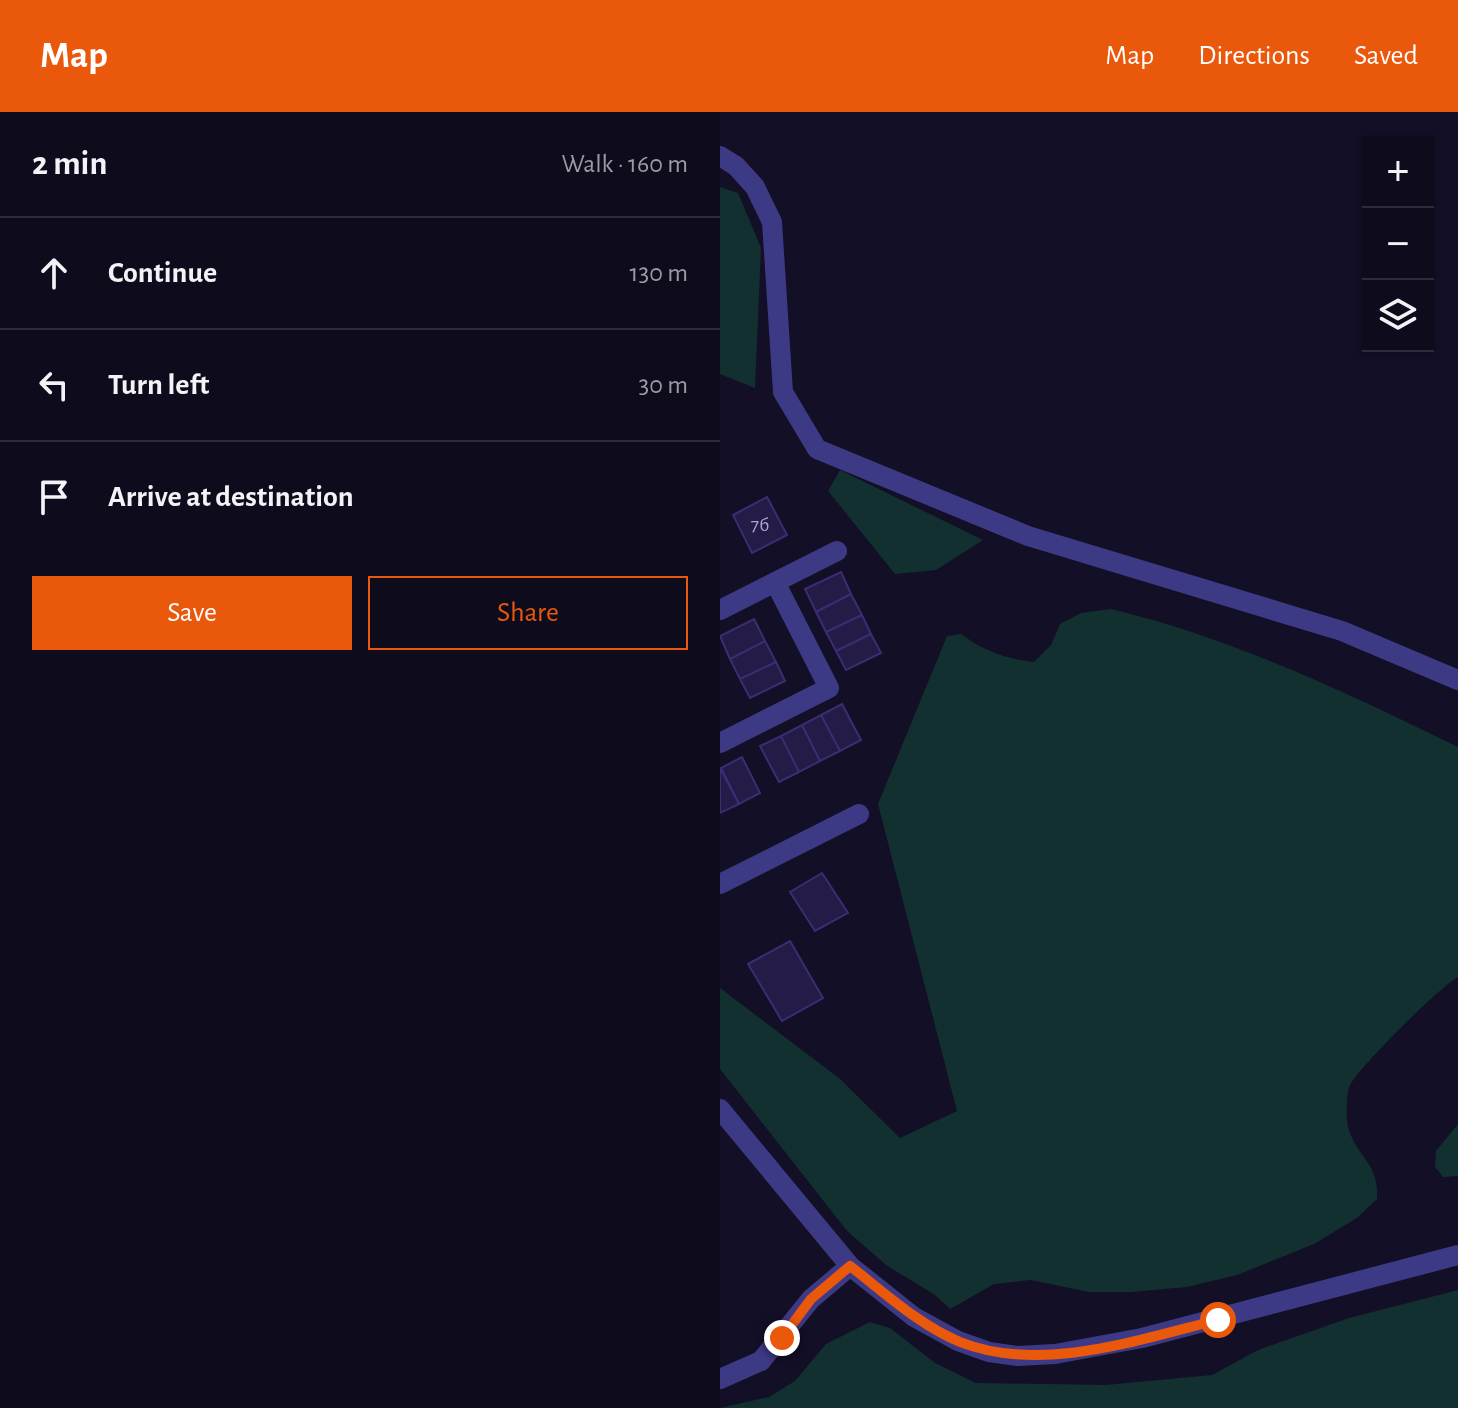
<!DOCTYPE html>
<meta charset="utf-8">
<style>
body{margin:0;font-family:"Alegreya Sans",sans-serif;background:#1c1929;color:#f1f3f6}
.controls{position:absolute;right:24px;top:24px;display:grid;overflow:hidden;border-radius:0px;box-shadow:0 2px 6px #0004}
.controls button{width:72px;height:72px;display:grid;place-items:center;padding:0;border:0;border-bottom:2px solid #2e2b3b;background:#0e0b1c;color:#f1f3f6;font:40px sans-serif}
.stop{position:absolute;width:24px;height:24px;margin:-18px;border:6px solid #ea580c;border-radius:50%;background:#fff}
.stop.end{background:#ea580c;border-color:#fff;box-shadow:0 2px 8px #0008}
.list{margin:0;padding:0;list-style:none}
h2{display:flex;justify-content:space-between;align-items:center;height:104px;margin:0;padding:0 32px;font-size:34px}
h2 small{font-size:26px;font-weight:400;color:#9b9ba3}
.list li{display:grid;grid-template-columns:52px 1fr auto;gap:24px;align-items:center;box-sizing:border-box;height:112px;padding:0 32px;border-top:2px solid #2e2b3b}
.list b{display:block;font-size:30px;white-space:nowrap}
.list em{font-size:26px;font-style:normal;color:#9b9ba3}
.actions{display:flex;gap:16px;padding:24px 32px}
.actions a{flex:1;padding:18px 0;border:2px solid #ea580c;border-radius:0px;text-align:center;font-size:28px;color:#ea580c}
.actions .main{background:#ea580c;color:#fff}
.icon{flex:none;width:44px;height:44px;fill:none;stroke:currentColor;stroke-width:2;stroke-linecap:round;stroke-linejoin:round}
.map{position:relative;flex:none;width:738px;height:1296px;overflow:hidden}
header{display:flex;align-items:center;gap:48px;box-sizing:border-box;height:112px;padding:0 40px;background:#ea580c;color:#fff}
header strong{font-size:38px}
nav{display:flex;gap:44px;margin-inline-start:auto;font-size:28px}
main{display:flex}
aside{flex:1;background:#0e0b1c}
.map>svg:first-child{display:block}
.green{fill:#12302f}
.building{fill:#241b47;stroke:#3b2d73;stroke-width:2}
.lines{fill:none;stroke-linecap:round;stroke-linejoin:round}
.minor{stroke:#3d3a85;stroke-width:20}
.route{stroke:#ea580c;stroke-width:10}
.labels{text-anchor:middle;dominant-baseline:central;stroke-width:7;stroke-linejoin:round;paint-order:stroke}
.number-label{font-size:20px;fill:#aca6d1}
</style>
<header>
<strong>Map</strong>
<nav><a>Map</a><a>Directions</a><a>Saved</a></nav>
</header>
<main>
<aside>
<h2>2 min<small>Walk · 160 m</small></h2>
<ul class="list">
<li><svg class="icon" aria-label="ahead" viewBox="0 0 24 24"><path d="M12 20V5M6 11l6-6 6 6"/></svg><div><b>Continue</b></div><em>130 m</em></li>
<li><svg class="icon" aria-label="left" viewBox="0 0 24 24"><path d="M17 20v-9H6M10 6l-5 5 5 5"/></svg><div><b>Turn left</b></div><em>30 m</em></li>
<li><svg class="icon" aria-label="arrive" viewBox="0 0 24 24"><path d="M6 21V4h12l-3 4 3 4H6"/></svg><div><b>Arrive at destination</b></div></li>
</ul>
<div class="actions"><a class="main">Save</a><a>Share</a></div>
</aside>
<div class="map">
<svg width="738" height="1296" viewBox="0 0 738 1296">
<rect width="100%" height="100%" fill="#130f26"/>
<!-- green -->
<path class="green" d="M 0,75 L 18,81 L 41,136 L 35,276 L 0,262 Z
M 120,358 L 263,428 L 216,458 L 175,462 L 108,379 Z
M 391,497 C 512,526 626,580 738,635 L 738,865 C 722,873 639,955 630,973 C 626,980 626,1007 628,1015 C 637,1047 659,1049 657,1087 L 637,1106 L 594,1132 L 517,1163 L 467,1175 L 411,1180 L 369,1180 L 311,1168 L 274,1172 L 230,1197 L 215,1183 L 166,1153 L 127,1119 L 0,957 L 0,876 L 120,967 L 180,1026 L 237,999 L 158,692 L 227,524 L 241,522 C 264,539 286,547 314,550 L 331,533 L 340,512 L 361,501 Z
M 738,1012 L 738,1064 L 723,1065 L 715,1055 L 716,1039 Z
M 738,1178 L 738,1296 L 0,1296 L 49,1285 L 75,1269 L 106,1232 L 150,1210 L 170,1216 L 215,1251 L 256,1271 L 386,1273 L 492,1263 L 538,1238 L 629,1206 Z"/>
<!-- building -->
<path class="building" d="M 47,385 L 67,423 L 32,441 L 13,403 Z
M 121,460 L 131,482 L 96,500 L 85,477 Z
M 131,482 L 142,503 L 106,520 L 96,500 Z
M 142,503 L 151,522 L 116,539 L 106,520 Z
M 34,507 L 45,529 L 10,547 L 0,524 Z
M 151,522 L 161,541 L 126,558 L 116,539 Z
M 45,529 L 56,550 L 20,567 L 10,547 Z
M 56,550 L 65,569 L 30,586 L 20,567 Z
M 122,592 L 141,628 L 120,639 L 101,603 Z
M 101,603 L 120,639 L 100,649 L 82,613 Z
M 82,613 L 100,649 L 79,660 L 61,624 Z
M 61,624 L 79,660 L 59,670 L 40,634 Z
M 22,645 L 40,681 L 19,692 L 1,656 Z
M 0,656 L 19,692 L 0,701 Z
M 102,761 L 128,801 L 95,819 L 70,780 Z
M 70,829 L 103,886 L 62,909 L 28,852 Z"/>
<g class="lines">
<!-- minor -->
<path class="minor" d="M 0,44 L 16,54 L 35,75 L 52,110 L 63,280 L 97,337 L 308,424 L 622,519 L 738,568
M 0,498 L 117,439
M 0,631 L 109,576 L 55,470
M 0,772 L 139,702
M 0,997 L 130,1154 L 194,1205 L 238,1229 L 269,1240 L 298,1244 L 335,1242 L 422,1226 L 738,1143
M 0,1267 L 41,1249 L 91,1187 L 130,1154"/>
</g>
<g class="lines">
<!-- route -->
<path class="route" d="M 62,1226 L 91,1187 L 130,1154 C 165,1181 199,1213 240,1230 C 321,1262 417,1228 498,1208"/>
</g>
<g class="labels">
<!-- number labels -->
<g class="number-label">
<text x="40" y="413">7б</text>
</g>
</g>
</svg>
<div class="controls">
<button>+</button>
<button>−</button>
<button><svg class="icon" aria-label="layers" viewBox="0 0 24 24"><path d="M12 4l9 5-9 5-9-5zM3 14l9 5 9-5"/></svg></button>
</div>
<div class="stop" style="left:498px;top:1208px"></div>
<div class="stop end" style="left:62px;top:1226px"></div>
</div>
</main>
